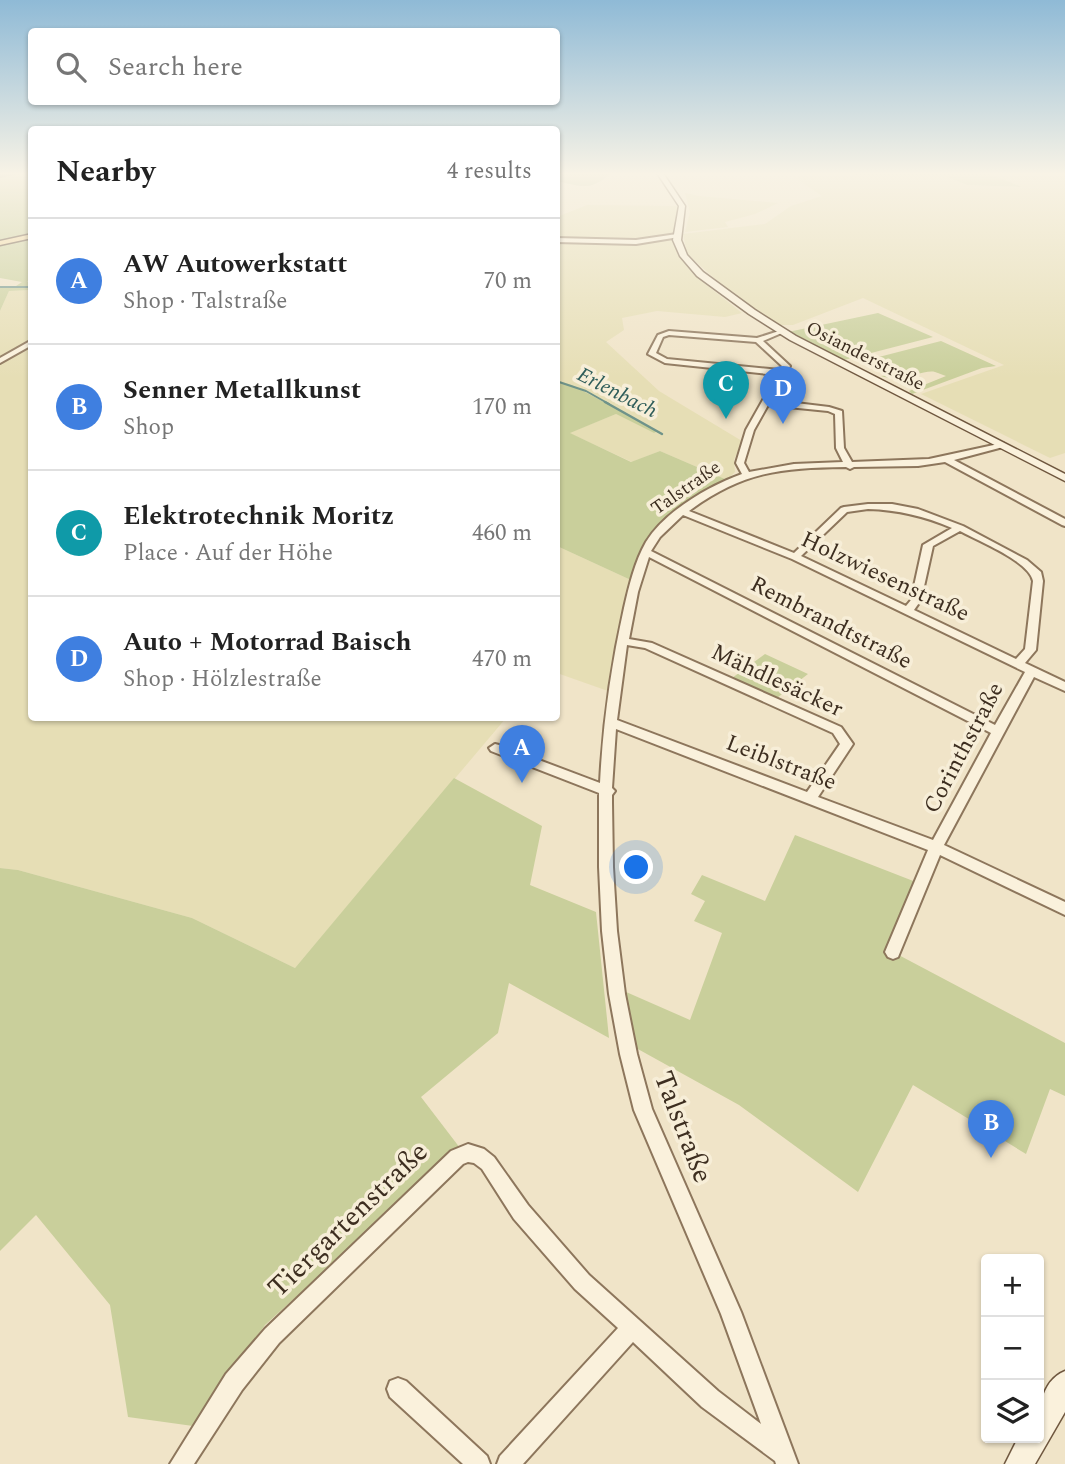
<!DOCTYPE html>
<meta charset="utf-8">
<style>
body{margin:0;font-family:Spectral,serif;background:#f2f2f2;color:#222}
.controls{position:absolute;right:21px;bottom:21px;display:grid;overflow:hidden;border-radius:7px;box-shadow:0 2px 5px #0004}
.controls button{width:63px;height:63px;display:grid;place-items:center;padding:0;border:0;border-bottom:2px solid #e0e0e0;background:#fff;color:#222;font:35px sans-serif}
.you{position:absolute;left:637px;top:868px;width:24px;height:24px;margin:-18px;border:5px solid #fff;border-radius:50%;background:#1a73e8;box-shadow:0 0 0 10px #1a73e833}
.badge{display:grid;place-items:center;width:46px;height:46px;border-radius:50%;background:#b45309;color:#fff;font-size:23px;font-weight:700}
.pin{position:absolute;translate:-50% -58px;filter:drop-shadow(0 2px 4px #0008)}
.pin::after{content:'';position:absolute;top:37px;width:24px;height:21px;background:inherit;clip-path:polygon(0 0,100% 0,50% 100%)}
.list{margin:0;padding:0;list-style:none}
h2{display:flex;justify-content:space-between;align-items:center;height:91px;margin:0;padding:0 28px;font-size:30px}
h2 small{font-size:23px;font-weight:400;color:#767676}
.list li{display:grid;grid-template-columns:46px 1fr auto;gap:21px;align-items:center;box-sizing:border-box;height:126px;padding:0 28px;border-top:2px solid #e0e0e0}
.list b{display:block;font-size:26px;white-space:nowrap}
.list p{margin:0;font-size:23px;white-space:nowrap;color:#767676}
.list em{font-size:23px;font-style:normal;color:#767676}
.icon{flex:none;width:38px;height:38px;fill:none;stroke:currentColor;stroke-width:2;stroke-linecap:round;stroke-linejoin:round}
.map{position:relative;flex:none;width:1065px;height:1464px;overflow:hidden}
.search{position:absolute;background:#fff;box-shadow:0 2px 5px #0004;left:28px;top:28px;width:532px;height:77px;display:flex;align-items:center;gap:18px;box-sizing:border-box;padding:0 24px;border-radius:7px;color:#767676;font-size:26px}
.panel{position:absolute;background:#fff;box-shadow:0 2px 5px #0004;left:28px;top:126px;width:532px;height:595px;border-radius:7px}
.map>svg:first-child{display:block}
.farmland{fill:#e6deb5}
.green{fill:#c9cf9b}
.cemetery{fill:#bfc49a}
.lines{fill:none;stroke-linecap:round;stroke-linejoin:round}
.stream-far1{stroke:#6f938a;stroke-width:2}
.stream{stroke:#6f938a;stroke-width:2.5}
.street-casing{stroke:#8d765c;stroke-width:4}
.secondary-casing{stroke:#6f573f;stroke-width:3}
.primary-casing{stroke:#5b4430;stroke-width:3}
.street{fill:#faf1dc;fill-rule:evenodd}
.secondary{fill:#faf1dc;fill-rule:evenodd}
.primary{fill:#f3d9a0;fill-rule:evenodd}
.shaded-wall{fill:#916f58}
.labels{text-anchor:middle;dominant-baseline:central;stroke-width:7;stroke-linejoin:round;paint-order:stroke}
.far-street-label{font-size:19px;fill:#3d2e20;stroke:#f7eed8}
.far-water-label{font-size:21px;font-style:italic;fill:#2f5d5a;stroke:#f7eed8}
.street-label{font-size:23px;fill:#3d2e20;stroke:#f7eed8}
.near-street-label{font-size:28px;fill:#3d2e20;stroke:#f7eed8}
</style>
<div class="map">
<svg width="1065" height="1464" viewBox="0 0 1065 1464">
<rect width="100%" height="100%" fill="#f0e4c8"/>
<!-- farmland -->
<path class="farmland" d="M 800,173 L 945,176 L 967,185 L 1019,187 L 987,173 L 1065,173 L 1065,453 L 1050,458 L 921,394 L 1004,365 L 863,298 L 793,325 L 778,325 L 723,286 L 687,254 L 683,234 L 765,224 L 791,206 L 822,196 L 797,179 Z
M 685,193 L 699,196 L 778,203 L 755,214 L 725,222 L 728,227 L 685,232 L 690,212 Z
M 587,205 L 681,206 L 676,234 L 662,239 L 676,240 L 677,254 L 694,275 L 742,313 L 725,317 L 657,311 L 622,318 L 624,330 L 606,342 L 659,391 L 742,441 L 734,460 L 735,472 L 730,477 L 725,479 L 660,451 L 632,462 L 569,433 L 616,414 L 654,433 L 658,431 L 572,385 L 557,380 L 557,217 Z
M 31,290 L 32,718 L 506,718 L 295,968 L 192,918 L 18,870 L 0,868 L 0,311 L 9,291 Z
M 557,546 L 633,581 L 616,642 L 608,691 L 557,673 Z"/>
<!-- green -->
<path class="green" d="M 0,173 L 31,173 L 31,206 L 28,207 L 31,207 L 31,233 L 0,241 Z
M 840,173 L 987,173 L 1022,187 L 967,185 L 945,176 L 869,176 Z
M 31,237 L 31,279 L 27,282 L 31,282 L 31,290 L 9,291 L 0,311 L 0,288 L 13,288 L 22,282 L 0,278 L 0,244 Z
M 878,313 L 933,337 L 844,360 L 788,332 Z
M 941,341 L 996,366 L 982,368 L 912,394 L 909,391 L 946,376 C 942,375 939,373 935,372 C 924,369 902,383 881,376 L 904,373 L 871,359 Z
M 557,380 L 572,385 L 658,431 L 654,433 L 616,414 L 570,433 L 631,462 L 660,451 L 725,479 L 659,527 L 633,581 L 557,546 Z
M 765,654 L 808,674 L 777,698 L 732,678 Z
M 454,778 L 542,826 L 530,885 L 596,912 L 609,1038 L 509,983 L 498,1033 L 421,1097 L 460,1148 L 265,1325 L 193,1426 L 128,1417 L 110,1305 L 36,1215 L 0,1251 L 0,868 L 18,870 L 192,918 L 295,968 Z
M 795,835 L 921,884 L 893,952 L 1065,1043 L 1065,1096 L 1050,1089 L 1026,1154 L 913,1085 L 858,1192 L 739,1105 L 627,1043 L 617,988 L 690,1020 L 722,933 L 694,921 L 705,901 L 691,894 L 702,875 L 765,901 Z"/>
<!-- cemetery -->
<path class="cemetery" d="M 557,173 L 611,173 C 591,191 583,187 557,181 Z"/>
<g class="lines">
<!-- stream-far1 -->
<path class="stream-far1" d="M 0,287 L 32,287
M 556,381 L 586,391 L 609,404"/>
<!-- stream -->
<path class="stream" d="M 605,402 L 662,434"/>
<!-- street casing -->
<g class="street-casing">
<path id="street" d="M 677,234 L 679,237 L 636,244 L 556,242 L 556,238 L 636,240 Z
M 779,331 L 784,332 L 763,341 L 790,366 L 771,400 L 829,407 L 842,411 L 844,448 L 852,462 L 929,459 L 1003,443 L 1003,447 L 954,460 L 1065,519 L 1065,526 L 1062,525 L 945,462 L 918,466 L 854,467 L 850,469 L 846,467 C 781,468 743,471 689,511 L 794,553 L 841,508 L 844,507 L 868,504 L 892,504 L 918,509 L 963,526 L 1027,560 L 1041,572 L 1043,581 L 1036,650 L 1025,663 L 1065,682 L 1065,691 L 1034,677 L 944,845 L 1065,902 L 1065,915 L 940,855 L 898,957 L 893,959 L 888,957 L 885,952 L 928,850 L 616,729 L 612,788 L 615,791 L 612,795 L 612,803 L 613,867 L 617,931 L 625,994 L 637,1054 L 652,1109 L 741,1312 L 798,1464 L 776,1464 L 775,1461 L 702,1407 L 633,1342 L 523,1464 L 497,1464 L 500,1456 L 618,1328 L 575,1289 L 514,1219 L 482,1169 L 474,1163 L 468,1162 L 463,1164 L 279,1343 L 242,1390 L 194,1464 L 170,1464 L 226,1374 L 265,1329 L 451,1151 L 468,1144 L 484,1149 L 494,1157 L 528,1205 L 589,1275 L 718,1391 L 761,1424 L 721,1314 L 634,1110 L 620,1054 L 609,994 L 602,931 L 599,867 L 599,793 L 491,751 L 489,748 L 495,744 L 499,745 L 600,783 C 603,723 611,666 624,608 C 629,586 635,561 646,542 C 665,511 709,486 742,474 L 736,463 L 746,430 L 777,375 L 665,363 L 648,354 L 658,335 L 669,331 L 757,338 ZM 669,335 L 756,342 L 782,366 L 780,370 L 667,359 L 656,353 L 663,337 ZM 768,405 L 828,411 L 835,414 L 836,448 L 843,462 L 794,464 L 749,472 L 744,463 L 754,430 ZM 868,509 C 899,510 924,516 952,528 L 923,545 L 911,600 L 906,606 L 801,556 L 847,512 ZM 683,515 L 792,559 L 1025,672 L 995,725 L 651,551 L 660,537 ZM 960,531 C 978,541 1029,561 1033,581 L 1025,649 L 1016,659 L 914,610 L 921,600 L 933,546 ZM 649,557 L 991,733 L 933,840 L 818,797 L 853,744 L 841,727 L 652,643 L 629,639 L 638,592 ZM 627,645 L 645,648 L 833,733 L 840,744 L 807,792 L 617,720 Z
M 32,340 L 32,345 L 0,363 L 0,358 Z
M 398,1378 L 406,1381 L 487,1456 L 490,1464 L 463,1464 L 390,1397 L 387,1389 L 390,1381 Z"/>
</g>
<!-- secondary casing -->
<g class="secondary-casing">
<path id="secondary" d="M 657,173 L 663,173 L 685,206 L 681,240 L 687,255 L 703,272 L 755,310 L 796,336 L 1065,474 L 1065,481 L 790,340 L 749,314 L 697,276 L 680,256 L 673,240 L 679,206 Z
M 1065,1371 L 1065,1412 L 1035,1464 L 1005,1464 L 1018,1438 L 1039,1438 C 1039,1413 1039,1382 1065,1371 Z"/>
</g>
<!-- primary casing -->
<g class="primary-casing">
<path id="primary" d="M 32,234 L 32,238 L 0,245 L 0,241 Z"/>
</g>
<!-- street -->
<use href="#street" class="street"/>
<!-- secondary -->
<use href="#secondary" class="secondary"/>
<!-- primary -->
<use href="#primary" class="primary"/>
</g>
<!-- shaded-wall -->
<path class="shaded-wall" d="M 0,173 L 13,173 L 14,175 L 0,178 Z"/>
<!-- sky -->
<linearGradient id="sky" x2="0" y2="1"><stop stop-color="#8fbad6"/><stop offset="0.46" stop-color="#f8f3e6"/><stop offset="1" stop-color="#f8f3e6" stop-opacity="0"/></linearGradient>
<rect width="1065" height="378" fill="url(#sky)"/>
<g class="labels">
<!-- far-street labels -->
<g class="far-street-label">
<text transform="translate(865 356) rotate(27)">Osianderstraße</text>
<text transform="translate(686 488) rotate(-35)">Talstraße</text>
</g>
<!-- far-water labels -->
<g class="far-water-label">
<text transform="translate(617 393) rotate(27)">Erlenbach</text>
</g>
<!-- street labels -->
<g class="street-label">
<text transform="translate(885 577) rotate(25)">Holzwiesenstraße</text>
<text transform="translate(831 623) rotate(27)">Rembrandtstraße</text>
<text transform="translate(777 681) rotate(25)">Mähdlesäcker</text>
<text transform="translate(964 748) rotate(-62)">Corinthstraße</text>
<text transform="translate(781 763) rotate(21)">Leiblstraße</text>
</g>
<!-- near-street labels -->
<g class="near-street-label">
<text transform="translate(683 1127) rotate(69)">Talstraße</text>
<text transform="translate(348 1220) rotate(-44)">Tiergartenstraße</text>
</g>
</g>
</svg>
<div class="controls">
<button>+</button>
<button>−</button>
<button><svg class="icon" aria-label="layers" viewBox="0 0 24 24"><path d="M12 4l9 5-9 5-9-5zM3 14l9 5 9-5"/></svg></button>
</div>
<div class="you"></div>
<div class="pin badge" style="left:522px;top:783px;background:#3f7fe0">A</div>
<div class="pin badge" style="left:991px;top:1158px;background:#3f7fe0">B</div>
<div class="pin badge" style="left:726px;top:419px;background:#0f9aa8">C</div>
<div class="pin badge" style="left:783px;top:424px;background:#3f7fe0">D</div>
<div class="search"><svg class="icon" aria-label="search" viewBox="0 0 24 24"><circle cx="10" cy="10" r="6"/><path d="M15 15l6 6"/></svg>Search here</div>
<section class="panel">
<h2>Nearby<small>4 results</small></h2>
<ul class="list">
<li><span class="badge" style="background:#3f7fe0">A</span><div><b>AW Autowerkstatt</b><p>Shop · Talstraße</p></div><em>70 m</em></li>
<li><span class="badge" style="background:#3f7fe0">B</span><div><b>Senner Metallkunst</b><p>Shop</p></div><em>170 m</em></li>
<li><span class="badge" style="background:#0f9aa8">C</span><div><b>Elektrotechnik Moritz</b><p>Place · Auf der Höhe</p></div><em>460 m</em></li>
<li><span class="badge" style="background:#3f7fe0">D</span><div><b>Auto + Motorrad Baisch</b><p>Shop · Hölzlestraße</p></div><em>470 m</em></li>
</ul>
</section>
</div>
